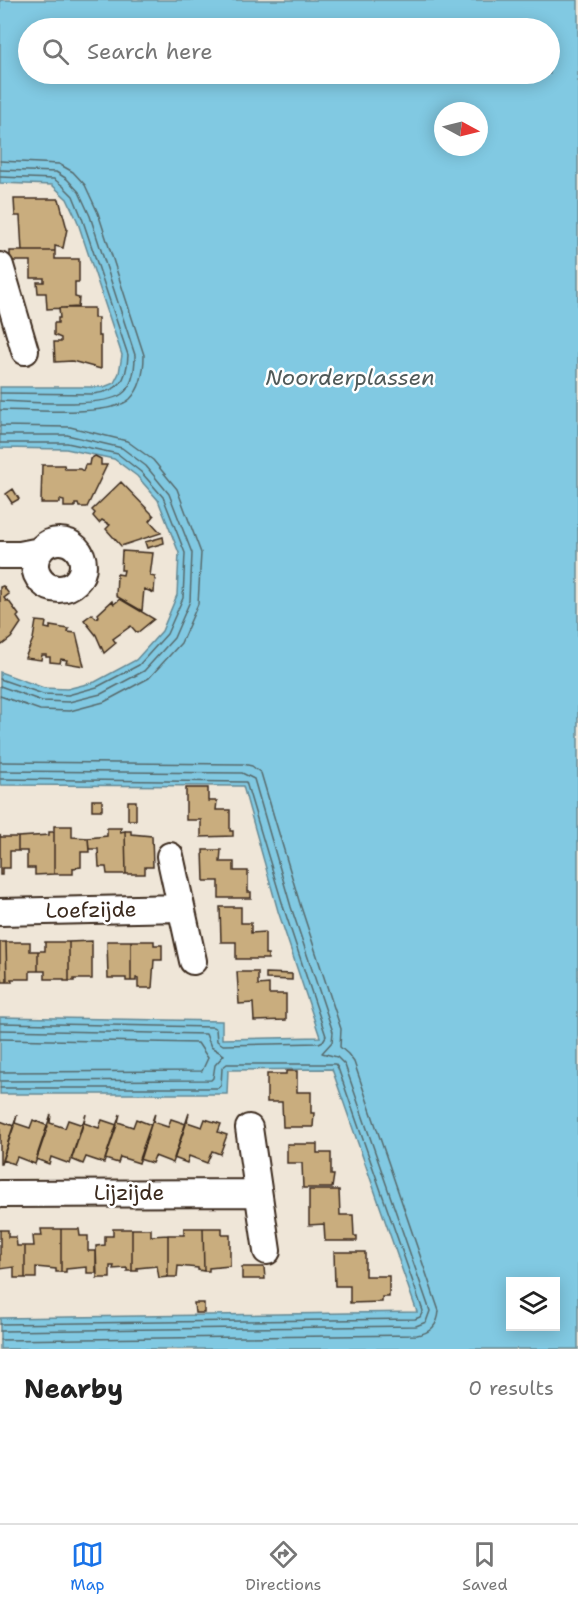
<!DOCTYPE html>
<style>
body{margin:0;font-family:"Shantell Sans",sans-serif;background:#f6f6f6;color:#222}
.controls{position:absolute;right:18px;bottom:18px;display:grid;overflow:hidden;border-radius:0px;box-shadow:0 3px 15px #0003}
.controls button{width:54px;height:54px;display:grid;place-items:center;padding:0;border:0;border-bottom:2px solid #e0e0e0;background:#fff;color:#222;font:30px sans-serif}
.compass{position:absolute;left:434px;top:102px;width:54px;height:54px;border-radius:50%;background:#fff;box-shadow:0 3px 15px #0003;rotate:97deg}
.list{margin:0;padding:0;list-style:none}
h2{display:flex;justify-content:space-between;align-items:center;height:78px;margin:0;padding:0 24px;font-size:26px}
h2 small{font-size:20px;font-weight:400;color:#767676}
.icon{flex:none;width:33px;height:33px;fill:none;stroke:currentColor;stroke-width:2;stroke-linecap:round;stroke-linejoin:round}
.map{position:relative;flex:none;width:578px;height:1349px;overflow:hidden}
.search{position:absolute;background:#fff;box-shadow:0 3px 15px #0003;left:18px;right:18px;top:18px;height:66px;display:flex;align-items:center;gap:15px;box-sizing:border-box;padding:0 21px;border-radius:33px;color:#767676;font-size:22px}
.sheet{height:174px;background:#fff}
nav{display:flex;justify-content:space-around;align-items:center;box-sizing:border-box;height:84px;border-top:2px solid #e0e0e0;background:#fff;font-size:16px;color:#767676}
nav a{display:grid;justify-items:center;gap:3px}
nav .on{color:#1a73e8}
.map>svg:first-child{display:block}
.water{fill:#81c9e2;stroke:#658994;stroke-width:1.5;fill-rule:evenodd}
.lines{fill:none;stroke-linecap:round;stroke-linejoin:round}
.shore{stroke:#576a6c;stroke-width:1.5}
.building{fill:#c9ad7e;stroke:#3b2a1e;stroke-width:1.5}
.minor-casing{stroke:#3b2a1e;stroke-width:30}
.minor{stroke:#fff;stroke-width:26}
.labels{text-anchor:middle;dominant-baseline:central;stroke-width:5;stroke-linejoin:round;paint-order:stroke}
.street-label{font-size:21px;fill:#3b2a1e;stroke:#fff}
.water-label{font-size:22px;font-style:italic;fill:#505a59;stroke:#fff}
</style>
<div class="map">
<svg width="578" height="1349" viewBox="0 0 578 1349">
<rect width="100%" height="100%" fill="#efe6d8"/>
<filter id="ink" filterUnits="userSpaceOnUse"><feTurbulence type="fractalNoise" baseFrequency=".0167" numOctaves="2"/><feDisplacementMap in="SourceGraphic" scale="12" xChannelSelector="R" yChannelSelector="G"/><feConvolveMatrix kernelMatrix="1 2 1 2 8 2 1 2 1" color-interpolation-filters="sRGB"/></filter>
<g filter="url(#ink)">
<!-- water -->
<path class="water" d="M 0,0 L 578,0 L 578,1349 L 0,1349 L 0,1318 L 417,1312 L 332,1069 L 228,1070 L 227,1094 L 0,1094 L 0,1017 L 222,1021 L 222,1039 L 320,1037 L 278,911 L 243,786 L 0,785 L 0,672 L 44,688 L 67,689 L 95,682 L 136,660 L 162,631 L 177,595 L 179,553 L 158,500 L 137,476 L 114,459 L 66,449 L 0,448 L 0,387 L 104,387 L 114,383 L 119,373 L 122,355 L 77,220 L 67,199 L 52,185 L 0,183 ZM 28,28 L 550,28 L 550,74 L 28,74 ZM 443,111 L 479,111 L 479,147 L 443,147 ZM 510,1282 L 556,1282 L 556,1326 L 510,1326 Z"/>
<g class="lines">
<!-- shore -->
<path class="shore" d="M 0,161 L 59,164 L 73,172 L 85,185 L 98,213 L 144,355 C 144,370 141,388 130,399 C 111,417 28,410 0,410
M 0,170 L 56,172 L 67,179 L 79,192 L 90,216 L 135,355 C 135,368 133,386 122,394 C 102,408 26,402 0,401
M 0,177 L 54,179 L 63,186 L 73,196 L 82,218 L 128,355 C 127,382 119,391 93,394 L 0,393
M 0,426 L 70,427 L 127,441 L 153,460 L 177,489 L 201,553 L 198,604 L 181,643 L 149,678 L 104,702 L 70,711 L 40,710 L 0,696
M 0,435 L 67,435 L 122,448 L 146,466 L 169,494 L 192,553 L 190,601 L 174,638 L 144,671 L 101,694 L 69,702 L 42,701 L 0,686
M 0,443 L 67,443 L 118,454 L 141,472 L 163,497 L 185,553 L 183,598 L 167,634 L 139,665 L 97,687 L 68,695 L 43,694 L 0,679
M 0,762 L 243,764 L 252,766 L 261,773 L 300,904 L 341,1029 L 340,1047 L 348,1054 L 354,1062 L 439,1311 C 438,1325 430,1333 417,1335 L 0,1340
M 0,771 L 242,773 L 254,779 L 291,907 L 333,1032 L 332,1042 L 322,1053 L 337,1057 L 345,1065 L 430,1311 L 426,1322 L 416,1326 L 0,1331
M 0,779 L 246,782 L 284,909 L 326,1036 L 323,1041 L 319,1043 L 223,1045 L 217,1041 L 216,1029 L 213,1027 L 0,1023
M 0,1030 L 206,1034 L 211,1047 L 224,1055 L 215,1065 L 213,1078 L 211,1080 L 0,1081
M 0,1039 L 198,1043 L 208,1058 L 202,1071 L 0,1072
M 0,1088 L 218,1088 L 221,1085 L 222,1068 L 227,1064 L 335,1064 L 338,1068 L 423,1311 L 420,1317 L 415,1319 L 0,1324"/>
</g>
<!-- building -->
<path class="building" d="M 14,199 L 59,199 L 67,229 L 63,248 L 55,246 L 55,251 L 22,251 L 20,216 L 15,216 Z
M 10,251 L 55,251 L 55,259 L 79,259 L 79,282 L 75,282 L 75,297 L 79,298 L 78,307 L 47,309 L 46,293 L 38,293 L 37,282 L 44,282 L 44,278 L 31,278 L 31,261 L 10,261 Z
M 59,308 L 94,308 L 94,318 L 98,318 L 98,336 L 101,336 L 101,369 L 72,361 L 55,362 L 54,342 L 61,342 L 61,338 L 54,335 L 54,323 L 58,323 L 58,318 L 60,318 Z
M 95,456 L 101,459 L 101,465 L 107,465 L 87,507 L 79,507 L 78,504 L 75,504 L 75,507 L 64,507 L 64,501 L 60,500 L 60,503 L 41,503 L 42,465 L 64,465 L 65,469 L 80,469 L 83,471 L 85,465 L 89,465 L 90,459 Z
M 121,482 L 154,516 L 150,521 L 161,533 L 121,546 L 106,529 L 110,525 L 102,520 L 99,523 L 93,516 L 95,513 L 92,510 Z
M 13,489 L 19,499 L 12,503 L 6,494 Z
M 163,537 L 164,543 L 147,548 L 145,542 Z
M 122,551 L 153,553 L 150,576 L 155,577 L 154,593 L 144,589 L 142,611 L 116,596 L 117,574 L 123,575 L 124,570 L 121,570 Z
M 3,586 L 9,594 L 4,598 L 6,601 L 8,600 L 19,615 L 17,617 L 21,623 L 11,638 L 2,645 L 0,642 L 0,587 Z
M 120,599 L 154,619 L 137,633 L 131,626 L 113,639 L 116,643 L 104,653 L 96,635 L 84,620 L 92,614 L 96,618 L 99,616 L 98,614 L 112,601 L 114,604 Z
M 36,621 L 46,622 L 45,628 L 50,629 L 50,626 L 69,629 L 68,632 L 76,633 L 84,666 L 66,663 L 67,660 L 61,659 L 60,663 L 50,662 L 50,657 L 46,657 L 46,655 L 42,655 L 41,660 L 25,658 L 33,639 Z
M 186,788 L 208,788 L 208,801 L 217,801 L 216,810 L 230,810 L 230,831 L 233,831 L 233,836 L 201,837 L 201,820 L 186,820 Z
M 92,800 L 102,800 L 102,810 L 92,810 Z
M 128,801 L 136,801 L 136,820 L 128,820 Z
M 54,826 L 72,826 L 72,837 L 88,838 L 89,852 L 81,852 L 81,867 L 73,868 L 73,874 L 54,874 Z
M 107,828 L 121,828 L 120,832 L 125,831 L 126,874 L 107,874 L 106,867 L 99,867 L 98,849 L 89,849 L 88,838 L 107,836 Z
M 125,831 L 131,831 L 131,834 L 152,836 L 153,867 L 145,867 L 145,874 L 126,874 Z
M 49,832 L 54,832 L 54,874 L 35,875 L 35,868 L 27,868 L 27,851 L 18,851 L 18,837 L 49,835 Z
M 0,835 L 1,837 L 18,837 L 18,851 L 10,851 L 10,868 L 2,868 L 2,875 L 0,875 Z
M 203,850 L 221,850 L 220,862 L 234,862 L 234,871 L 248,871 L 248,892 L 251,892 L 251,898 L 219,898 L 219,881 L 204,881 Z
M 220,907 L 241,907 L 241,923 L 251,923 L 251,933 L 265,932 L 265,954 L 268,954 L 268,959 L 236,959 L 236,942 L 221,942 Z
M 92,941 L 92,979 L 74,979 L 74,981 L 69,981 L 69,942 Z
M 107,941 L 131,941 L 131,981 L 126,981 L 126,978 L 108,978 Z
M 131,941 L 154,941 L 154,945 L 162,945 L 162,960 L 154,960 L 152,988 L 138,988 L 138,978 L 136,978 L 136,981 L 131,981 Z
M 0,942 L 6,942 L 7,982 L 2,982 L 2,979 L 0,979 Z
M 6,942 L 30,942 L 30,951 L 38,951 L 38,971 L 30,971 L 30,979 L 11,979 L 12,982 L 7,982 Z
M 45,942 L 69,942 L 69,981 L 64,981 L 64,979 L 45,979 L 45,971 L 38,971 L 38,951 L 45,951 Z
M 237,972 L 258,972 L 258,985 L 269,984 L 269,994 L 286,994 L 286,1020 L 254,1021 L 253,1003 L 239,1004 Z
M 266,973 L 292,974 L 292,980 L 266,979 Z
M 286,1071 L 297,1071 L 297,1092 L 311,1092 L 311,1113 L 314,1113 L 313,1127 L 283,1127 L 282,1102 L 267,1102 L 267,1074 L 286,1074 Z
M 155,1113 L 153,1122 L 168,1127 L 171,1119 L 186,1124 L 173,1163 L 155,1156 L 152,1163 L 139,1159 Z
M 189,1113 L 187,1122 L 202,1127 L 205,1119 L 221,1124 L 218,1132 L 227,1135 L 220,1154 L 212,1151 L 207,1163 L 189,1156 L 187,1163 L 174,1158 Z
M 51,1114 L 50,1123 L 65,1128 L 68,1120 L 83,1125 L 70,1164 L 51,1157 L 49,1164 L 36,1159 Z
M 86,1114 L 84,1123 L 99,1128 L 102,1120 L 117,1125 L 104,1163 L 86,1157 L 83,1164 L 71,1159 Z
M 120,1114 L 118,1122 L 133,1127 L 136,1119 L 151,1125 L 139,1163 L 120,1157 L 118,1163 L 105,1159 Z
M 17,1115 L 15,1123 L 30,1128 L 33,1120 L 48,1126 L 35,1164 L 17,1157 L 14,1164 L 2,1160 Z
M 0,1121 L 14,1126 L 1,1164 L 0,1164 Z
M 287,1144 L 317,1144 L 317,1153 L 331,1153 L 331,1175 L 334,1175 L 332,1188 L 303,1188 L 302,1163 L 287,1163 Z
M 309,1190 L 339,1190 L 340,1215 L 353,1215 L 354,1236 L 357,1236 L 357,1241 L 325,1241 L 324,1224 L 309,1225 Z
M 184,1228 L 203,1228 L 204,1271 L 198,1270 L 198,1268 L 178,1266 L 177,1277 L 168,1277 L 168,1235 L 184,1235 Z
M 203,1228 L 222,1228 L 222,1235 L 230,1235 L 230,1266 L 209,1268 L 209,1271 L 204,1271 Z
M 41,1229 L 61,1229 L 61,1272 L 56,1272 L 56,1269 L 36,1267 L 36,1278 L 25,1278 L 25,1246 L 34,1246 L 33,1236 L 42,1236 Z
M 61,1229 L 79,1229 L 80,1236 L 88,1236 L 88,1251 L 96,1251 L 96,1273 L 87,1273 L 87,1267 L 66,1269 L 66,1272 L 61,1272 Z
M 113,1229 L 132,1229 L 132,1271 L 127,1271 L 127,1268 L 113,1269 L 114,1266 L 110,1266 L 110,1278 L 97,1278 L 96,1246 L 105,1245 L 105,1236 L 113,1236 Z
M 132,1229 L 151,1229 L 151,1236 L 168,1235 L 168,1277 L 159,1278 L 157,1266 L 137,1268 L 137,1271 L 132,1271 Z
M 0,1230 L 8,1230 L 8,1237 L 16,1237 L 17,1246 L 25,1246 L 25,1278 L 14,1278 L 14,1267 L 0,1269 Z
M 334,1252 L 365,1252 L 365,1276 L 389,1276 L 389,1297 L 382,1297 L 382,1302 L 350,1303 L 350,1286 L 335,1286 Z
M 242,1267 L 264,1267 L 265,1279 L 242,1279 Z
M 194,1303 L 204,1303 L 204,1313 L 195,1313 Z"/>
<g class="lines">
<!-- minor casing -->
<g class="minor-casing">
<path id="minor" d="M 0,266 L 25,351
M35 565a24 24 0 1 1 48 0a24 24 0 1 1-48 0Z
M 0,555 L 20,555 L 40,551
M 170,856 L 193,961
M 0,912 L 181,908
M 249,1128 L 267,1251
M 0,1194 L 258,1193"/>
</g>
<!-- minor -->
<use href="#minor" class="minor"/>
</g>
</g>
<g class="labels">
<!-- street labels -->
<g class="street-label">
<text transform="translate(91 910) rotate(-1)">Loefzijde</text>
<text x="129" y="1193">Lijzijde</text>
</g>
<!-- water labels -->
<g class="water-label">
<text x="350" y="377">Noorderplassen</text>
</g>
</g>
</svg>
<div class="controls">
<button><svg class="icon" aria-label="layers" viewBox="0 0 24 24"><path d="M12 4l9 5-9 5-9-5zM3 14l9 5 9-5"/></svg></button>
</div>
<svg class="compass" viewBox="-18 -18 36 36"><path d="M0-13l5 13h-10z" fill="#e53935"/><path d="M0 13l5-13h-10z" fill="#767676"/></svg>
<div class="search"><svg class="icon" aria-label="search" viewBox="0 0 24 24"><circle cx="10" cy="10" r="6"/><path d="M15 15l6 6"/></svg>Search here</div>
</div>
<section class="sheet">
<h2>Nearby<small>0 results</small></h2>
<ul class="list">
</ul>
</section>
<nav>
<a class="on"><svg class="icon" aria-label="map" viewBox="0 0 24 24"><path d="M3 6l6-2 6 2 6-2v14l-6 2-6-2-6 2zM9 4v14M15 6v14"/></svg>Map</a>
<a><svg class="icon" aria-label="directions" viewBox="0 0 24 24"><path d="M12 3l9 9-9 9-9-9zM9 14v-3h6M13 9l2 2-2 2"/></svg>Directions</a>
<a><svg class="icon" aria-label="saved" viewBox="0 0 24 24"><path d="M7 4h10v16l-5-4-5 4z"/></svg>Saved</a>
</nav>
